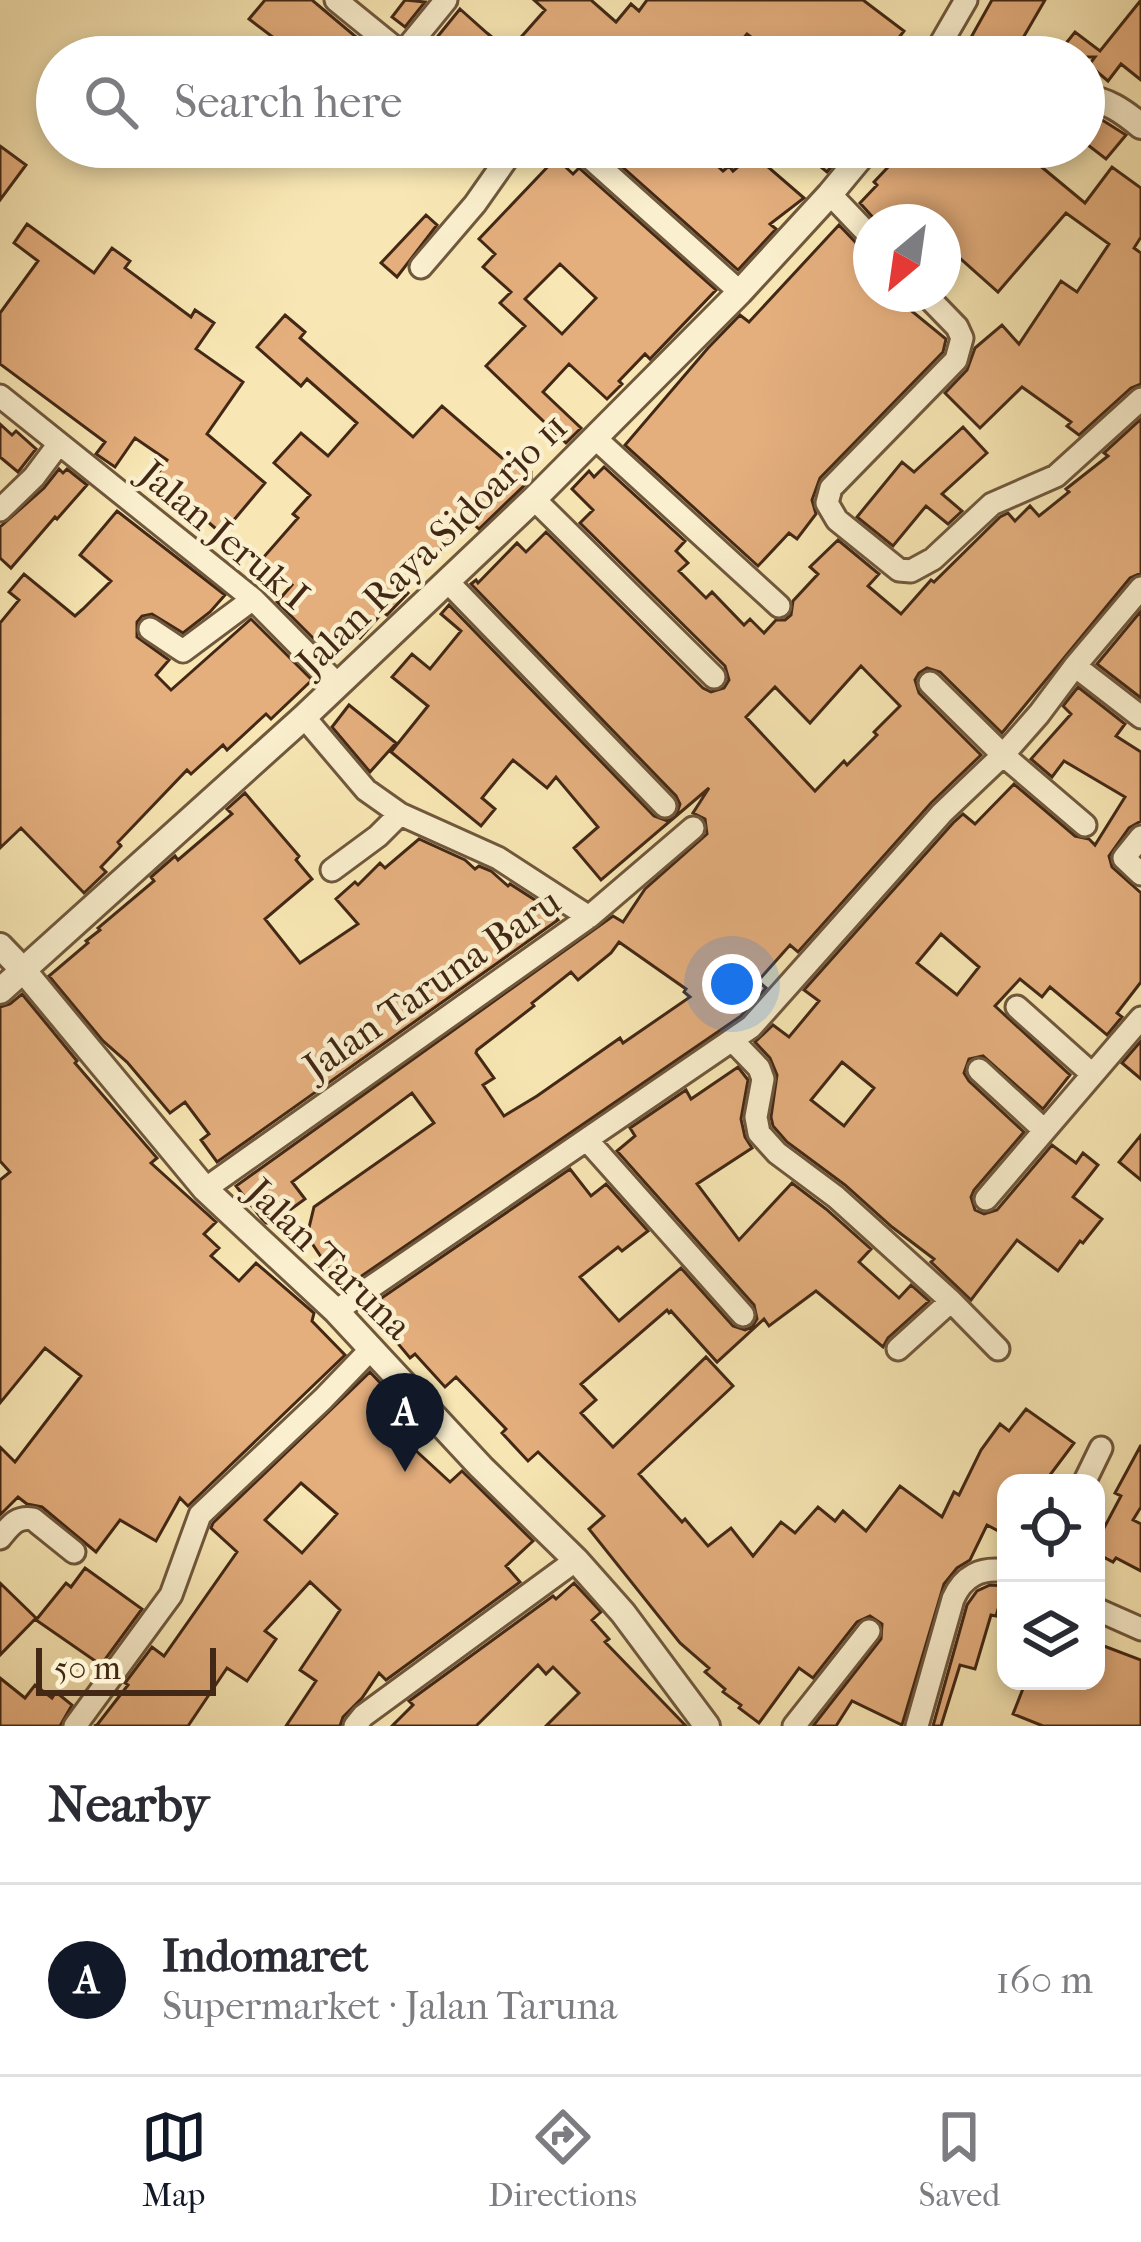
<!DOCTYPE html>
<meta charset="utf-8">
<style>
body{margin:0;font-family:"IM FELL French Canon",serif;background:#f2f2f3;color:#2b2b33}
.controls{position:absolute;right:36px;bottom:36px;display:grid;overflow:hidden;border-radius:24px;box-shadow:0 6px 18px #0003}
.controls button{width:108px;height:108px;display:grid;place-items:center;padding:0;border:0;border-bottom:3px solid #e1e1e2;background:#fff;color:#2b2b33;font:60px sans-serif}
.compass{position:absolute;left:853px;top:204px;width:108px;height:108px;border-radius:50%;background:#fff;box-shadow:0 6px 18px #0003;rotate:209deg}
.scale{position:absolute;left:36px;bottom:30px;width:180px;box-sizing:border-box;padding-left:12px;border:6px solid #422815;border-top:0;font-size:33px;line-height:42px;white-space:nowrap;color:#422815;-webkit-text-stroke:9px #faefce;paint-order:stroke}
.you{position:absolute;left:732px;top:984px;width:42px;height:42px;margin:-30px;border:9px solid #fff;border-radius:50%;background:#1a73e8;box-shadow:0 0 0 18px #1a73e833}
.badge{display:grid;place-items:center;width:78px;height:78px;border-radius:50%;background:#111827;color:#fff;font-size:39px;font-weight:700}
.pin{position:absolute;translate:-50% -99px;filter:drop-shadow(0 3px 6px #0008)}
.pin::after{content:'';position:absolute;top:63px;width:42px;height:36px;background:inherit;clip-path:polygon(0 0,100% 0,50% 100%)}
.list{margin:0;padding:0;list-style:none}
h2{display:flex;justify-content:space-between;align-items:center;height:156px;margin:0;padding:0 48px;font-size:51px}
h2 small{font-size:39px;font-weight:400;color:#7c7c81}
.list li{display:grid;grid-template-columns:78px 1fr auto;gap:36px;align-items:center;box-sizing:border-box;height:192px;padding:0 48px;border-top:3px solid #e1e1e2}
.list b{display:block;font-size:45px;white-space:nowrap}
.list p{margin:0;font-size:39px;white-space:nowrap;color:#7c7c81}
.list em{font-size:39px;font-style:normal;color:#7c7c81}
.icon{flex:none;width:66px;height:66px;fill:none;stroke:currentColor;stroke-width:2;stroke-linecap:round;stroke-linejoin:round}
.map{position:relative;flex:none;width:1141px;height:1726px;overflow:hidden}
.search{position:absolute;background:#fff;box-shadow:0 6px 18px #0003;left:36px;right:36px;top:36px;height:132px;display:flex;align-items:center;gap:30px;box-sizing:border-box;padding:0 42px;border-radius:66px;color:#7c7c81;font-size:45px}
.sheet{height:348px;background:#fff}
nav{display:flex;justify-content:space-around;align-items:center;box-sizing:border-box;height:168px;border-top:3px solid #e1e1e2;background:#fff;font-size:33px;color:#7c7c81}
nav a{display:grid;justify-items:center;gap:6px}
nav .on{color:#111827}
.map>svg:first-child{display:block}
.building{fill:#e4ae7d;stroke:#422815;stroke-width:3;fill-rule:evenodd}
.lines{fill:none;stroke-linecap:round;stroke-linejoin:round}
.minor-casing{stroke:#70583d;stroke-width:27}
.tertiary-casing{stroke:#70583d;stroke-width:30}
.minor{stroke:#faefce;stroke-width:21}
.tertiary{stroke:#faefce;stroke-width:24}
.labels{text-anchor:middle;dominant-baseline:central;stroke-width:9;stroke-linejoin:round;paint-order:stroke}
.street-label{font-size:39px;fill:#422815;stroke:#faefce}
</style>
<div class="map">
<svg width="1141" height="1726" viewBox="0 0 1141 1726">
<rect width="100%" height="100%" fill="#f8e7b4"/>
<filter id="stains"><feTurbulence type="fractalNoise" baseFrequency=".00167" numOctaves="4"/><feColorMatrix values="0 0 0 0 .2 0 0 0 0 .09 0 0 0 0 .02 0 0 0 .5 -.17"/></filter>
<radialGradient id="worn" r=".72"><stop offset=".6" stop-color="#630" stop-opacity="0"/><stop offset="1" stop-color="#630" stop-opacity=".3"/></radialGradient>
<!-- building -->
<path class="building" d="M 265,0 L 312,0 L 380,57 L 299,57 L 249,19 Z
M 405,0 L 425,2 L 405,27 L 392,17 Z
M 534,0 L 591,0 L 616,22 L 631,4 L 639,11 L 647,0 L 863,0 L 904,31 L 884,57 L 778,57 L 747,34 L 727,57 L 636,57 L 609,38 L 592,57 L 529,57 L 515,44 L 545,10 Z
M 992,0 L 1045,0 L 1012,57 L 960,57 Z
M 1141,0 L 1141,80 L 1121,64 L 1108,81 L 1089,65 L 1095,57 L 1055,57 L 1075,32 L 1100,51 Z
M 460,9 L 487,33 L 516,57 L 478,57 L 462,47 L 453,57 L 421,57 Z
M 1099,118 L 1126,135 L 1106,159 L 1084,142 L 1084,136 Z
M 0,146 L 26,165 L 0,200 Z
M 600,147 L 697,147 L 723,171 L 729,166 L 733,171 L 753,154 L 804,198 L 770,224 L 776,229 L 738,270 Z
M 796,147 L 848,147 L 827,172 Z
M 907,147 L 949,147 L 972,162 L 984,147 L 1054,147 L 1038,164 L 1085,203 L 1112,167 L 1141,188 L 1141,237 L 1134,248 L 1141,253 L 1141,384 L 1131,388 L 1079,435 L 1067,426 L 1071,422 L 1022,387 L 980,428 L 945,393 L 967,370 L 975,348 L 1002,325 L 1019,344 L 1061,281 L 1077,292 L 1109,244 L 1066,213 L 998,292 L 954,253 L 943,265 L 943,222 L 877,222 L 860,203 L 877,185 L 874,182 Z
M 556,158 L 573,174 L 579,168 L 716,290 L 650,359 L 645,354 L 619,381 L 622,384 L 607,399 L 569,364 L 543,392 L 581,428 L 566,443 L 486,366 L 525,326 L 500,303 L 511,292 L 483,267 L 495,254 L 479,239 ZM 560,264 L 596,298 L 562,334 L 525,299 Z
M 426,215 L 437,225 L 397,277 L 381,263 Z
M 27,224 L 94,273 L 112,248 L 130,261 L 125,268 L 191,317 L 195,310 L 214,323 L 196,349 L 243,382 L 207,434 L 265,483 L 222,534 L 156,477 L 167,460 L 135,438 L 115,467 L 96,454 L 105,442 L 0,364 L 0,313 L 38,261 L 14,243 Z
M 839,225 L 860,247 L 871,252 L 871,294 L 891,294 L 946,339 L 943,352 L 820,478 L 812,500 L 816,514 L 797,539 L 789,533 L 758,566 L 625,445 L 708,348 L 740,315 L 749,322 Z
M 285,315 L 305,332 L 300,338 L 413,437 L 442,406 L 502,458 L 508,452 L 531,472 L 531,479 L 479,529 L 468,519 L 435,556 L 427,549 L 397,583 L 408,593 L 387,615 L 383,612 L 360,638 L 357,635 L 334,659 L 277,602 L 292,585 L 262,559 L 298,518 L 293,514 L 310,495 L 274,463 L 301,433 L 328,456 L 357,423 L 307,379 L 301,386 L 257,347 Z
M 1141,419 L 1141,573 L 1130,578 L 1002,733 L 940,672 L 927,668 L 919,673 L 915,680 L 919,693 L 981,755 L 931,803 L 798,952 L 790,945 L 758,981 L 766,988 L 741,1016 L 347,1286 L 344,1283 L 340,1285 L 307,1236 L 314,1207 L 434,1123 L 412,1093 L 292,1182 L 305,1199 L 272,1223 L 266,1223 L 262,1219 L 236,1186 L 613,916 L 623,922 L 645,889 L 707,834 L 705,819 L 693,813 L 709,788 L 601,880 L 574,848 L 598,827 L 556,777 L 547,788 L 513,760 L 482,798 L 495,809 L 481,826 L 391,752 L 428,706 L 392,677 L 412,654 L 430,669 L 461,631 L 441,614 L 449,605 L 654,816 L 668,821 L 676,816 L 680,804 L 676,796 L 471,584 L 476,580 L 478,583 L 517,543 L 526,552 L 546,532 L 703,688 L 711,692 L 724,688 L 729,680 L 725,666 L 580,523 L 593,510 L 572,489 L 589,471 L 594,477 L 604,467 L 685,541 L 676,551 L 688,563 L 679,571 L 706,598 L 712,592 L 744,625 L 750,619 L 764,633 L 776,620 L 785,620 L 791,615 L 793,601 L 818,574 L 810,567 L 838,540 L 879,574 L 868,586 L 901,614 L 931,580 L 934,582 L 1000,517 L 1008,513 L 1015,521 L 1030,506 L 1039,516 L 1069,492 L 1066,489 L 1108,456 L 1104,453 ZM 861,666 L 900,706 L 874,732 L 877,735 L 847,765 L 844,761 L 815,791 L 746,717 L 775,687 L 810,723 ZM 619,942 L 686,989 L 684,992 L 690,997 L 623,1043 L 620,1038 L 537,1096 L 504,1116 L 483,1085 L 494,1078 L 476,1053 L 477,1050 L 534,1006 L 532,1003 L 571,972 L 578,980 L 611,953 Z
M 0,424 L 12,435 L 16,431 L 36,449 L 18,472 L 0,457 Z
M 963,427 L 987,453 L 942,494 L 962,511 L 948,524 L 926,506 L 893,546 L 857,517 L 902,462 L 914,472 Z
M 59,469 L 63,473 L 67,469 L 87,485 L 57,519 L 55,517 L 11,568 L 0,558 L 0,527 L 44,488 Z
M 117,511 L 225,595 L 210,612 L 183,633 L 152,614 L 142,616 L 137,622 L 137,637 L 169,660 L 156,675 L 171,690 L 251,619 L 312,680 L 271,719 L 266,714 L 227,750 L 223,745 L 191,774 L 187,770 L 118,842 L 121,846 L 101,867 L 106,872 L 84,893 L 21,828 L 0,848 L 0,623 L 19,600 L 9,592 L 24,574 L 75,616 L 83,609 L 111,581 L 80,555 Z
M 1141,611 L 1141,698 L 1097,664 Z
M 1078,687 L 1125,724 L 1116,736 L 1141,752 L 1141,821 L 1129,828 L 1109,856 L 1112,867 L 1141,893 L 1141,982 L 1117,1013 L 1122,1017 L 1107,1035 L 1050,987 L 1042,997 L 1020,979 L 995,1006 L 1070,1075 L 1043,1109 L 983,1056 L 969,1059 L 964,1073 L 969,1081 L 1024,1132 L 974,1190 L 971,1197 L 975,1210 L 984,1214 L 997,1210 L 1052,1145 L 1076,1163 L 1083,1153 L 1098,1165 L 1073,1197 L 1102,1219 L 1083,1243 L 1080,1241 L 1058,1271 L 1017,1240 L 971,1300 L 931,1262 L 934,1259 L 892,1227 L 845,1185 L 787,1142 L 773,1126 L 771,1117 L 777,1075 L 770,1058 L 755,1042 L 773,1025 L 789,1037 L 819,1001 L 804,990 L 953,823 L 963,814 L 975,824 L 1014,784 L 1075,836 L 1089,839 L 1095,845 L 1125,797 L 1064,761 L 1052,777 L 1031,759 L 1071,714 L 1063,706 ZM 941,934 L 979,967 L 957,995 L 917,963 ZM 842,1062 L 874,1088 L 844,1126 L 811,1100 Z
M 349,705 L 396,743 L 370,772 L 332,727 Z
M 245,793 L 299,856 L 296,860 L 312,879 L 265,919 L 300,963 L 358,924 L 336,899 L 355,882 L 358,885 L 380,863 L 385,868 L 419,839 L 465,860 L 475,869 L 479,866 L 491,871 L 508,886 L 510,884 L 549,909 L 558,920 L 217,1162 L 201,1140 L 209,1134 L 185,1102 L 170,1113 L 127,1062 L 103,1041 L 49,976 L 88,943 L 86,941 L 100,930 L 98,928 L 154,881 L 151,877 L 175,856 L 178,860 L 232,814 L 227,809 Z
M 22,994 L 77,1061 L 75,1063 L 157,1158 L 151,1163 L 216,1222 L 204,1234 L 219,1248 L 211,1256 L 239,1281 L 256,1263 L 314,1313 L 312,1321 L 345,1355 L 188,1506 L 180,1498 L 156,1541 L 120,1520 L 96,1552 L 42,1507 L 27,1504 L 18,1497 L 0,1515 L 0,1447 L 15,1462 L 81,1376 L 45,1348 L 0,1403 L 0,1180 L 10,1172 L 0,1161 L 0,1007 L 10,1004 Z
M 1141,1041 L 1141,1079 L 1122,1063 Z
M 738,1067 L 748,1080 L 741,1119 L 745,1137 L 752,1148 L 697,1184 L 739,1240 L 792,1183 L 826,1209 L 871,1249 L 859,1262 L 899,1298 L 911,1285 L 929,1301 L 888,1338 L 883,1347 L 816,1291 L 769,1326 L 764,1319 L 717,1362 L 671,1311 L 669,1313 L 667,1310 L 581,1384 L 596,1400 L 581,1413 L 613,1447 L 706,1357 L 733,1386 L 639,1474 L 682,1522 L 685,1519 L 708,1546 L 731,1528 L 753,1556 L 781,1522 L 795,1533 L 818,1507 L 835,1521 L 843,1511 L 866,1531 L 900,1486 L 942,1517 L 954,1492 L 959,1495 L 981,1450 L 1000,1424 L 1009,1431 L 1026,1409 L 1074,1443 L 1044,1483 L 1006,1483 L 1006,1535 L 987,1525 L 970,1560 L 957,1568 L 944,1584 L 902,1725 L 852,1701 L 836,1726 L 813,1726 L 881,1639 L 882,1624 L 870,1616 L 857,1622 L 813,1678 L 799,1668 L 759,1723 L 739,1708 L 741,1705 L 723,1692 L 725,1689 L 705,1672 L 709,1668 L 680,1643 L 589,1529 L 604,1516 L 538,1452 L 528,1461 L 502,1433 L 506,1429 L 456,1377 L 445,1387 L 415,1354 L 410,1358 L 375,1316 L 371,1319 L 364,1310 L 570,1169 L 591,1196 L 606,1184 L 648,1231 L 622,1251 L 618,1247 L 580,1277 L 619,1321 L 681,1268 L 733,1326 L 745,1330 L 752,1327 L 757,1319 L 754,1305 L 617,1151 L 635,1136 L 630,1128 L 686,1090 L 691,1099 Z
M 1141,1135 L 1141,1180 L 1119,1162 Z
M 370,1372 L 415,1420 L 400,1436 L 450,1482 L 462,1471 L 533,1541 L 506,1566 L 520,1582 L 386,1680 L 379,1673 L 362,1698 L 343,1717 L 340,1726 L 286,1726 L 316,1681 L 300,1670 L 340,1610 L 310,1582 L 265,1631 L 276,1639 L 247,1681 L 227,1668 L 188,1726 L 94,1726 L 97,1725 L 128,1685 L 125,1683 L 152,1647 L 164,1656 L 237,1552 L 211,1528 L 213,1523 ZM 301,1483 L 337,1514 L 302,1553 L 265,1520 Z
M 1141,1445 L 1141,1507 L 1133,1520 L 1141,1524 L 1141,1571 L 1116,1558 L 1113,1562 L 1096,1553 L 1096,1543 L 1121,1496 L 1115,1493 Z
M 85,1568 L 142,1609 L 101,1665 L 36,1620 L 66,1583 L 71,1587 Z
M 0,1583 L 36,1618 L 0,1655 Z
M 574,1583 L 601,1612 L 592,1620 L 609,1639 L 605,1642 L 686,1726 L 546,1726 L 579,1693 L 553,1667 L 546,1674 L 538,1665 L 476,1726 L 392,1726 L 413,1705 L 409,1701 L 553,1596 L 556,1599 Z
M 990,1585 L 1005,1586 L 996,1616 L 991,1615 L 975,1669 L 960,1665 L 941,1726 L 933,1726 L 967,1605 L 977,1591 Z
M 1096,1643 L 1141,1660 L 1141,1726 L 1043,1726 L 1013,1714 L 1026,1681 L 1096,1681 Z
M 0,1678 L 25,1698 L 35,1685 L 52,1698 L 56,1692 L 72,1705 L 60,1726 L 0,1726 Z"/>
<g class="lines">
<!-- minor casing -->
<g class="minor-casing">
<path id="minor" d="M 336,0 L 406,57
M 402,54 L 446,0
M 933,57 L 966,0
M 578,147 L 740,292
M 830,194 L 871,237
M 421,267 L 475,204 L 515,147
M 925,294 L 957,327 L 962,338 L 956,360 L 831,488 L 827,503 L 837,520 L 899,570 L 911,571 L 933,559 L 992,504 L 1056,476 L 1141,399
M 0,396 L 253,599 L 338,685
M 595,438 L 779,606
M 534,499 L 714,677
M 0,510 L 34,477 L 58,445
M 447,581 L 665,806
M 150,629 L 183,651 L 253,599
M 1075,666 L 1141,588
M 930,683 L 1003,755 L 1085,825
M 304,717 L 366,790 L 400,814 L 498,858 L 589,917
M 1141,837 L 1124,858 L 1141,874
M 332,870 L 378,836 L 400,814
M 1017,1007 L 1092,1074
M 733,1041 L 759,1068 L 763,1079 L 756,1117 L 759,1133 L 777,1153 L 836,1197 L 951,1301 L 898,1349
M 979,1070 L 1044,1130
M 587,1140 L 743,1315
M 205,1189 L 589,917 L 693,828
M 986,1199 L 1141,1018
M 951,1301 L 998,1349
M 336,1311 L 751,1027 L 942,813 L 1003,755 L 1039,714 L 1075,666 L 1141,717
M 1084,1483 L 1101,1448
M 0,1538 C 10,1526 16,1516 33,1519 L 74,1552
M 1096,1609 L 1141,1629
M 75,1726 L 171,1595 L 200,1515 L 323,1399 L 372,1348
M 355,1726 L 363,1716 L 576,1560
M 794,1726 L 869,1631
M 917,1726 L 953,1599 C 963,1576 981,1567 1006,1571"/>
</g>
<!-- tertiary casing -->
<g class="tertiary-casing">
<path id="tertiary" d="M 1084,97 C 1107,100 1123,111 1141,126
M 0,946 L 24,971 L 205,1189 L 336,1311 L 481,1467 L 576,1560 L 623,1613 L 707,1726
M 0,991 L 304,717 L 534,499 L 740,292 L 830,194 L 869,147"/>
</g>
<!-- minor -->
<use href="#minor" class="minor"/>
<!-- tertiary -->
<use href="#tertiary" class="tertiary"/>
</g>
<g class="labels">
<!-- street labels -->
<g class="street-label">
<text transform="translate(224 535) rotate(40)">Jalan Jeruk I</text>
<text transform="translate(432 544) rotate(-44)">Jalan Raya Sidoarjo 11</text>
<text transform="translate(432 984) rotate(-35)">Jalan Taruna Baru</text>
<text transform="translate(329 1259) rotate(44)">Jalan Taruna</text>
</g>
</g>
<rect width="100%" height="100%" filter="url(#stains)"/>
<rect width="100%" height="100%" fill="url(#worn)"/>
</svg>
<div class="controls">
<button><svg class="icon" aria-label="locate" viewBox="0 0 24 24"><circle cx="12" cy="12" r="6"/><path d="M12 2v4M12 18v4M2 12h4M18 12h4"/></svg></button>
<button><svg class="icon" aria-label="layers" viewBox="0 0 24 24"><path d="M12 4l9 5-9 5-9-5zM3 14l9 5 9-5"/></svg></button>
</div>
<svg class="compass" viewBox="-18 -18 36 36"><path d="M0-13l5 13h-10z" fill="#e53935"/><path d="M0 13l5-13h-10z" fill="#7c7c81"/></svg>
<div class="scale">50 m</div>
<div class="you"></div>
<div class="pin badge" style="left:405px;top:1472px">A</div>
<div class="search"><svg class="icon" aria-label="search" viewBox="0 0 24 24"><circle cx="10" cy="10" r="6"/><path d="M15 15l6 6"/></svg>Search here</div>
</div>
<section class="sheet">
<h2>Nearby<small></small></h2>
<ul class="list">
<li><span class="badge">A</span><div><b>Indomaret</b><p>Supermarket · Jalan Taruna</p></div><em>160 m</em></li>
</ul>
</section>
<nav>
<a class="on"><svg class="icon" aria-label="map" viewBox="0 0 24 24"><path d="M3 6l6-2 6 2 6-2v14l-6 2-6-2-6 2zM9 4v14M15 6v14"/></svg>Map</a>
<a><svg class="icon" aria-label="directions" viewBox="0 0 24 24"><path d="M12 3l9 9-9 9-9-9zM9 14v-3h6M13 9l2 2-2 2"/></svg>Directions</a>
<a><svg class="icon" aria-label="saved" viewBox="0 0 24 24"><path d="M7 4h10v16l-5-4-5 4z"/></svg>Saved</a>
</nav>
